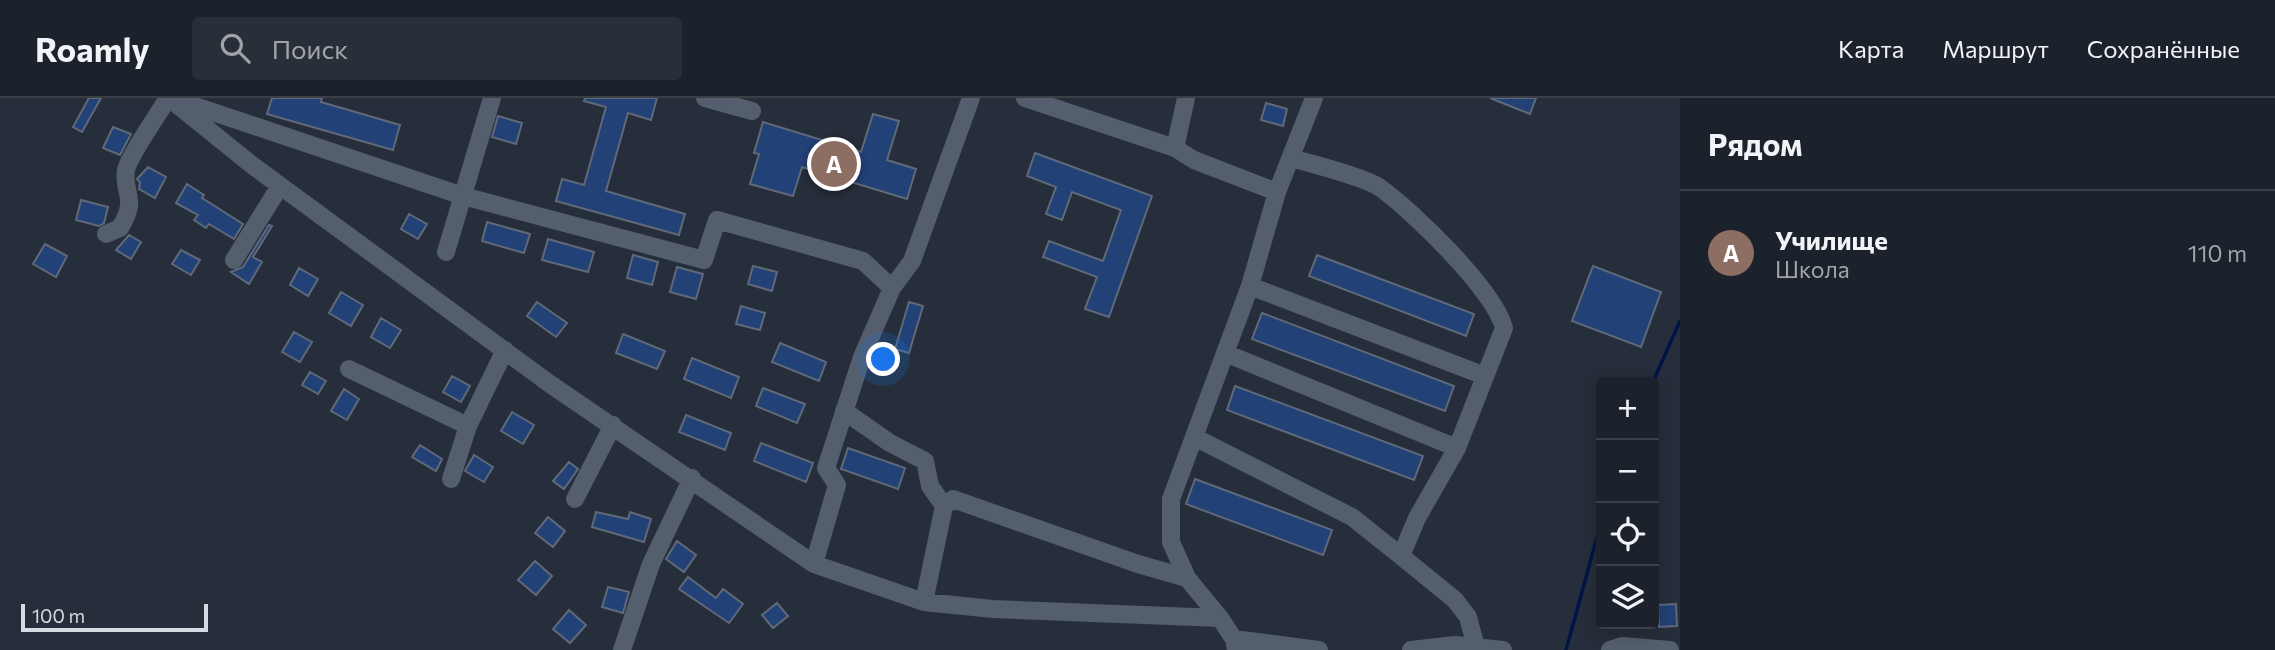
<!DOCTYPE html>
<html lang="ru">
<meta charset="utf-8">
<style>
body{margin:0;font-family:Commissioner,sans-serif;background:#292f38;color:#f1f3f6}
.controls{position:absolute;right:21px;bottom:21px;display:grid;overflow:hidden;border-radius:7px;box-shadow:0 4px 18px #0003}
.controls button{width:63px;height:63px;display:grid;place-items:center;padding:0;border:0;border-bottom:2px solid #3a3f48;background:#1c222c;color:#f1f3f6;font:35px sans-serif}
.scale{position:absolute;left:21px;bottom:18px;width:187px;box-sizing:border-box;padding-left:7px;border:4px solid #d5dbe3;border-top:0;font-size:19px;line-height:24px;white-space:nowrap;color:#d5dbe3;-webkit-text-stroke:5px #262e3b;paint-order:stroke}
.you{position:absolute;left:884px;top:262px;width:24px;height:24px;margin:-18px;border:5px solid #fff;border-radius:50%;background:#1a73e8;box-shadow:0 0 0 10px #1a73e833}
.badge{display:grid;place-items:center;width:46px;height:46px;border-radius:50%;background:#bca0f2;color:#fff;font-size:23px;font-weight:700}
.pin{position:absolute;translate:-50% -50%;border:4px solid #fff;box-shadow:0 2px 7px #0006}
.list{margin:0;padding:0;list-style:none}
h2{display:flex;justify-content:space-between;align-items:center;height:91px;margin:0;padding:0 28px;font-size:30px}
h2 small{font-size:23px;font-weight:400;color:#a0a4a9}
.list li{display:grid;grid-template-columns:46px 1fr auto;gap:21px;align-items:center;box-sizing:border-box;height:126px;padding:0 28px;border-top:2px solid #3a3f48}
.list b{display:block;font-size:26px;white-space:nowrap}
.list p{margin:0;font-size:23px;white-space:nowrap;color:#a0a4a9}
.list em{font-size:23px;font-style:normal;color:#a0a4a9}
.icon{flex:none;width:38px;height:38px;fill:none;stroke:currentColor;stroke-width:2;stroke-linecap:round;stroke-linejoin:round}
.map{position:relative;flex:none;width:1680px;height:552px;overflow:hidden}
header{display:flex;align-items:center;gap:42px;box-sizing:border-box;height:98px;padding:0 35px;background:#1c222c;border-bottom:2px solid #3a3f48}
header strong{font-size:33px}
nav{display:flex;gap:38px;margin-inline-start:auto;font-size:24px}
.search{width:490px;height:63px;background:#292f38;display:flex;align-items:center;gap:18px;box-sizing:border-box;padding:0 24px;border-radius:7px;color:#a0a4a9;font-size:26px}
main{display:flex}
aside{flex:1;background:#1c222c}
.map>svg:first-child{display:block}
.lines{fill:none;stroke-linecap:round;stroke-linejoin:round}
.stream{stroke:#001446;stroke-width:3.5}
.building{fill:#224176;stroke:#606978;stroke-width:2}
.minor{stroke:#555e6c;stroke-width:18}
</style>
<header>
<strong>Roamly</strong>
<div class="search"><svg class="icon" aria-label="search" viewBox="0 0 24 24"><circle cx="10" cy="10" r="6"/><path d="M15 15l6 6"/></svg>Поиск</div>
<nav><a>Карта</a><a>Маршрут</a><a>Сохранённые</a></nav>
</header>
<main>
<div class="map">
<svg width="1680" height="552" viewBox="0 0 1680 552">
<rect width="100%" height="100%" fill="#262e3b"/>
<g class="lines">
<!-- stream -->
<path class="stream" d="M 1653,284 L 1680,223
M 1566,552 L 1601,425"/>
</g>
<!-- building -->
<path class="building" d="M 89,0 L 101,0 L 82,34 L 73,29 Z
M 272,0 L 322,0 L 321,4 L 400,27 L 393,52 L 267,16 Z
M 585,0 L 657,0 L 651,22 L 628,15 L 606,93 L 685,116 L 679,137 L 556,103 L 562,81 L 584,87 L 606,9 L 584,3 Z
M 1490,0 L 1536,0 L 1530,16 Z
M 1266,5 L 1287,11 L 1283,28 L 1261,22 Z
M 873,16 L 899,23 L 887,62 L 916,71 L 907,101 L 802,69 L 793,98 L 750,86 L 759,56 L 754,55 L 763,24 L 861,54 Z
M 498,18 L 522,25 L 516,46 L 492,39 Z
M 113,29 L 131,36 L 120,57 L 103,50 Z
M 1035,55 L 1152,98 L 1109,219 L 1085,211 L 1097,179 L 1043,159 L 1049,143 L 1103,163 L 1121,112 L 1072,94 L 1062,122 L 1046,116 L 1056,89 L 1027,78 Z
M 148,69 L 166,79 L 155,100 L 139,91 L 140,84 L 137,81 Z
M 187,86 L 204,97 L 202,100 L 243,126 L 234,141 L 209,126 L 206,130 L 194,122 L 198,117 L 176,105 Z
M 81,102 L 108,109 L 104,125 L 99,128 L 76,122 Z
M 409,116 L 427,126 L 418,141 L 401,131 Z
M 487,124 L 530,136 L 524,155 L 482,143 Z
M 269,127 L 272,128 L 253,159 L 262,164 L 249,186 L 231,174 L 243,169 Z
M 129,137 L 141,144 L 131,161 L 116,152 Z
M 548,141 L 594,154 L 588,174 L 542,162 Z
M 45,146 L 67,158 L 56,179 L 33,166 Z
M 181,152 L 200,162 L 191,177 L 172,166 Z
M 633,157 L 658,164 L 652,187 L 627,180 Z
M 1317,157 L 1474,216 L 1466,238 L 1309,178 Z
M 753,168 L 777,174 L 772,193 L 748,186 Z
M 1593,168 L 1661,194 L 1641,249 L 1572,223 Z
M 677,169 L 703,176 L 696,201 L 670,194 Z
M 299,170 L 318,181 L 308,198 L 290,187 Z
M 341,194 L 363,207 L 351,228 L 329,215 Z
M 537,204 L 567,225 L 556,239 L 527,218 Z
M 909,204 L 923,208 L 909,255 L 895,251 Z
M 741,208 L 765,215 L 760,232 L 736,226 Z
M 1262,215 L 1454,288 L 1445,313 L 1252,241 Z
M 381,220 L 401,232 L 390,250 L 371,239 Z
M 294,234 L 312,244 L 300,264 L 282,254 Z
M 623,236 L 665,253 L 657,271 L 616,255 Z
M 780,245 L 826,264 L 819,283 L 772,264 Z
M 692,260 L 739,279 L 731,300 L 684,281 Z
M 310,274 L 326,283 L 318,296 L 302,287 Z
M 452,278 L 470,288 L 461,304 L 443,294 Z
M 1235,288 L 1423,358 L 1414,382 L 1227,312 Z
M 763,290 L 805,306 L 797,325 L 756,308 Z
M 344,291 L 359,301 L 347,322 L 331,313 Z
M 512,314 L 534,327 L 523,346 L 501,333 Z
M 686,317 L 731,335 L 725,352 L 679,334 Z
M 761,345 L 813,365 L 806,384 L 754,363 Z
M 420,347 L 442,361 L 436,373 L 412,359 Z
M 848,350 L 905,370 L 898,391 L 841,371 Z
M 474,357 L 493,369 L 484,384 L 465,373 Z
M 569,364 L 578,371 L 564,391 L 553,383 Z
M 1195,381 L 1332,432 L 1323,457 L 1186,406 Z
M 596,414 L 628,421 L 630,414 L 651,421 L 644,444 L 592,429 Z
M 548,419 L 565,433 L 553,449 L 535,435 Z
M 677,443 L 696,457 L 684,474 L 666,461 Z
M 535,463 L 552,478 L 536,497 L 518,482 Z
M 688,479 L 716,500 L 723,491 L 743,506 L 729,525 L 679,491 Z
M 608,489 L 629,494 L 623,515 L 602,509 Z
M 777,505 L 788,518 L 773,530 L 762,517 Z
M 1676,506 L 1677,528 L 1659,529 L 1658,507 Z
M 569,512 L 586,527 L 570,545 L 553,531 Z"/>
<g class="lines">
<!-- minor -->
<path class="minor" d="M 169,0 L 252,67 L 550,286 L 814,466 L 924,504 L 993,511 L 1220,520
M 705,0 L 752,13
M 1025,0 L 1175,50 L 1194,62 L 1277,94
M 180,3 L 463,98 L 704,162 L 717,122 L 863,163 L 892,190
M 1175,50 L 1186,0
M 1292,60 C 1314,67 1362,78 1379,89 C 1413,113 1494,192 1504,230 L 1457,350 L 1417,420 L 1401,458 L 1455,502 L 1468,519 L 1476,549
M 106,136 L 120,130 C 139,99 122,96 126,72 C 129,58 159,15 168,0
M 446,154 L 492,0
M 234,162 L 280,88
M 1250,188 L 1485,278
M 1225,255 L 1457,350
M 349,271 L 468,328
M 844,313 L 890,345 L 925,363 L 930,388 L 944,408
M 1196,340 L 1352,419 L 1401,458
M 451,381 L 468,328 L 505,252
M 575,401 L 613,327
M 814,466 L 837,387 L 826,370 L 862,259 L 892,190 L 912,163 L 971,0
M 924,504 L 944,408 L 953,401 L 1138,466 L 1187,480
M 1234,541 L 1319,552
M 622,552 L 651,466 L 692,380
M 1236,552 L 1234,541 L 1220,520 L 1187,480 L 1171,444 L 1171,401 L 1250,188 L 1277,94 L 1314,0
M 1411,552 L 1455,547 L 1503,552
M 1610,552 L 1622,548 L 1670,552"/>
</g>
</svg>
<div class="controls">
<button>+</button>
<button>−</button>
<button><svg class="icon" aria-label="locate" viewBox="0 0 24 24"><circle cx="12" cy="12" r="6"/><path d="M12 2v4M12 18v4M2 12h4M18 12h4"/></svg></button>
<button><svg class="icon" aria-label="layers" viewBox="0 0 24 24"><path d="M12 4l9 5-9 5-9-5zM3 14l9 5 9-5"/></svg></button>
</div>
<div class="scale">100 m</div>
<div class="you"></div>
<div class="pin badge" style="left:834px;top:66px;background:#8d6e63">A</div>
</div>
<aside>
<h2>Рядом<small></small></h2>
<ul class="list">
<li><span class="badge" style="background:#8d6e63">A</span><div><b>Училище</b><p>Школа</p></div><em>110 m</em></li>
</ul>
</aside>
</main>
